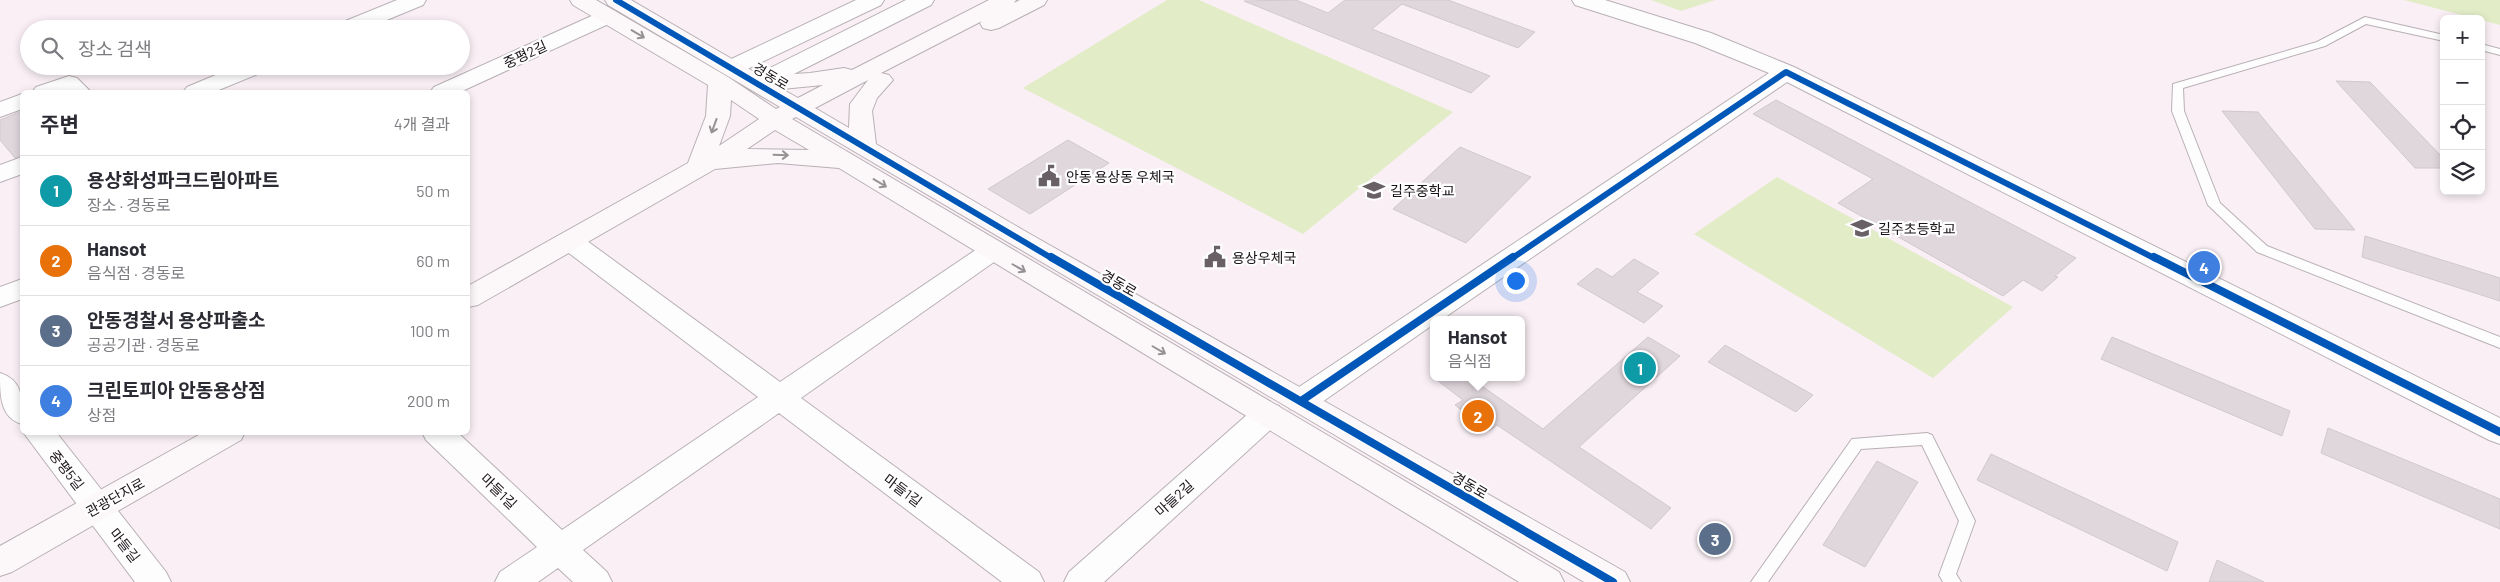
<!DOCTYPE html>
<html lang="ko">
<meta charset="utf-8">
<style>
body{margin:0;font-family:Barlow,"Noto Sans KR",sans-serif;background:#f2f2f3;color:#2b2b33}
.controls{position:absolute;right:15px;top:15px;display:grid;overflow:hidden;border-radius:8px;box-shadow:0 2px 8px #0003}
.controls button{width:45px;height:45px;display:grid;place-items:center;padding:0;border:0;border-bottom:1px solid #e1e1e2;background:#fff;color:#2b2b33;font:25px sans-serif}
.you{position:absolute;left:1515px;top:280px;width:18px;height:18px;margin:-12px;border:4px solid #fff;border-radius:50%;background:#1a73e8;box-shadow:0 0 0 8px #1a73e833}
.badge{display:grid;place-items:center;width:32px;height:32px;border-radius:50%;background:#686065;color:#fff;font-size:16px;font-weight:700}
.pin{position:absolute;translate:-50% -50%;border:2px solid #fff;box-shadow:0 1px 5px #0006}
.popup{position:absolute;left:1430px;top:316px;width:95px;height:65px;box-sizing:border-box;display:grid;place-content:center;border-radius:8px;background:#fff;filter:drop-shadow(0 1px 4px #0005);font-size:16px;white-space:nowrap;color:#7c7c81}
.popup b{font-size:19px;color:#2b2b33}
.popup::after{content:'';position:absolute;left:50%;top:100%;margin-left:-10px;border:10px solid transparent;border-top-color:#fff}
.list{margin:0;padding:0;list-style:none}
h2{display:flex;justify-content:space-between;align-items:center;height:65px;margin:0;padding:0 20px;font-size:21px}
h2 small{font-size:16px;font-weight:400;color:#7c7c81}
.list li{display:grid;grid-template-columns:32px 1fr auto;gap:15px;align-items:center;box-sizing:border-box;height:70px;padding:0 20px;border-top:1px solid #e1e1e2}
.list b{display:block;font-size:19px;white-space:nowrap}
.list p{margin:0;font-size:16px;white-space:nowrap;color:#7c7c81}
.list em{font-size:16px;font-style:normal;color:#7c7c81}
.icon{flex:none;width:28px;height:28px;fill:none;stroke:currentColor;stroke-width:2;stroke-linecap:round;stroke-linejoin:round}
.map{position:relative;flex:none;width:2500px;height:582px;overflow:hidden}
.search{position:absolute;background:#fff;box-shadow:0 2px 8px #0003;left:20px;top:20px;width:450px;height:55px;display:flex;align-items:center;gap:12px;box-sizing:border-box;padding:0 18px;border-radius:28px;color:#7c7c81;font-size:19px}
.panel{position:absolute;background:#fff;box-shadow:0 2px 8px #0003;left:20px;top:90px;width:450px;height:345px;border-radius:8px}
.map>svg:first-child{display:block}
.green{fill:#e2ecc7}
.building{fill:#e0d7dd;stroke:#d1c8cd}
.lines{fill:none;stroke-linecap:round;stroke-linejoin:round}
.lane-casing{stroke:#b8b0b5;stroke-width:2}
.street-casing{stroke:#b8b0b5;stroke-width:2}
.secondary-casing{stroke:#b8b0b5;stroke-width:2}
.lane{fill:#fefdfe;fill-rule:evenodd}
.street{fill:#fefdfe;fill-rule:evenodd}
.secondary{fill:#fcf8fa;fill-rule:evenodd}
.cycleway-far1-casing{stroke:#fefefe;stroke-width:9}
.cycleway-casing{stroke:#fefefe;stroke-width:11}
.cycleway-far1{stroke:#0057b8;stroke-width:6}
.cycleway{stroke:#0057b8;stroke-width:8}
.oneway{stroke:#969194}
.labels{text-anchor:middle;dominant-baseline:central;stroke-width:4.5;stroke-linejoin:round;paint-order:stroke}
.street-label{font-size:14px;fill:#1a1318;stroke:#fefefe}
.poi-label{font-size:14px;fill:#1a1318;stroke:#fefefe;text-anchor:start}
</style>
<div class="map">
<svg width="2500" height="582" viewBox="0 0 2500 582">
<rect width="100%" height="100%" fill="#f9eff5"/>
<!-- green -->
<path class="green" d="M 1167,0 L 1199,0 L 1453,112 L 1303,234 L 1023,88 Z
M 1651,0 L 1715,0 L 1681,11 Z
M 2404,0 L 2500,0 L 2500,25 Z
M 1777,177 L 2013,307 L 1933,378 L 1694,234 Z"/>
<!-- building -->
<path class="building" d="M 1296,0 L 1328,13 L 1345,0 L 1448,0 L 1535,32 L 1518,48 L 1402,4 L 1372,29 L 1490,76 L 1471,93 L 1244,1 Z
M 2336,81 L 2370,82 L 2444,159 L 2444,168 L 2415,168 Z
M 1776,100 L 2076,258 L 2055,276 L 2058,277 L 2042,291 L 2023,280 L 2003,296 L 1838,203 L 1873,179 L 1753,114 Z
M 22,111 L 22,155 L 15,158 L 0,140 L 0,120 Z
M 2222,111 L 2258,112 L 2355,230 L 2315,229 Z
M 1068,140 L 1109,163 L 1030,214 L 988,189 Z
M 1460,147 L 1531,177 L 1466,243 L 1393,209 Z
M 2365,236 L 2500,278 L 2500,301 L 2362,257 Z
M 1634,259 L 1659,273 L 1637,292 L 1663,306 L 1644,323 L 1577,284 L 1597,268 L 1612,277 Z
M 1648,337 L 1680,356 L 1579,447 L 1671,508 L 1651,529 L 1497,425 L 1489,431 L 1455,405 L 1463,400 L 1433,377 L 1469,377 L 1543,429 Z
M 2112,337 L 2290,411 L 2282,436 L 2101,359 Z
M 1725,345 L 1813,395 L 1796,412 L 1708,362 Z
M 2328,428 L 2500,499 L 2500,529 L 2321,453 Z
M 1991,454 L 2178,542 L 2167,571 L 1977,480 Z
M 1877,461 L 1918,482 L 1865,567 L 1823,545 Z
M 2217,560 L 2264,582 L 2209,582 Z"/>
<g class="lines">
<!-- lane casing -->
<g class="lane-casing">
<path id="lane" d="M 2365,17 L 2444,35 L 2444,41 L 2366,24 L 2325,46 L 2183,88 L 2184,111 L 2220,203 L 2267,246 L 2500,337 L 2500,348 L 2257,252 L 2208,205 L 2172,111 L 2173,84 L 2317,42 Z
M 2481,44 L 2500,49 L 2500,55 L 2481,50 Z
M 1927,433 L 1932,435 L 1975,521 L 1956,574 L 1961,582 L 1943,582 L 1939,575 L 1959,521 L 1922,445 L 1861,449 L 1768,582 L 1751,582 L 1852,439 Z"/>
</g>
<!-- street casing -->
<g class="street-casing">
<path id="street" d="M 397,0 L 426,0 L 423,5 L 365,29 L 335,29 L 338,24 Z
M 856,0 L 884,0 L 881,5 L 741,72 L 733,74 L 725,72 L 722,67 L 725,62 Z
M 906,0 L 934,0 L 931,5 L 766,88 L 758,90 L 750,88 L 746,83 L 750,78 Z
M 1572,0 L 1605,0 L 1711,33 L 1794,67 L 2500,418 L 2500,444 L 2489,440 L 1787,82 L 1441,320 L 1434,320 L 1434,324 L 1312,409 L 1301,412 L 1290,409 L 1286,401 L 1290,393 L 1769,73 L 1695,43 L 1575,5 Z
M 607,9 L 615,11 L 618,16 L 615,21 L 460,92 L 430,92 L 434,87 Z
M 237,66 L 268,66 L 265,71 L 214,92 L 183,92 L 187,87 Z
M 69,76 L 77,78 L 91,92 L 32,92 L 36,87 Z
M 22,94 L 22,109 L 0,117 L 0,102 Z
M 22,157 L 22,174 L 0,182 L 0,165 Z
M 570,232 L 579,235 L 780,382 L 983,245 L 992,242 L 1001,245 L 1005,251 L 1001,257 L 801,398 L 1039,572 L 1044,582 L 1002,582 L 779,413 L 583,550 L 607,572 L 612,582 L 573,582 L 558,568 L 538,582 L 495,582 L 500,572 L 537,547 L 426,440 L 422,432 L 457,432 L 562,530 L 758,397 L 561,247 L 557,241 L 561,235 Z
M 22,279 L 22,299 L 0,307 L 0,287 Z
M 0,373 C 25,381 22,402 22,424 C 0,418 0,395 0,373 Z
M 1268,403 L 1279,406 L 1283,414 L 1279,422 L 1104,582 L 1064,582 L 1069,572 L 1257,406 Z
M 23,432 L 56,432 L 166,572 L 171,582 L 135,582 Z"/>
</g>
<!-- secondary casing -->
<g class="secondary-casing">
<path id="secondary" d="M 570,0 L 596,0 L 728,77 L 776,109 L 780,107 L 608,5 L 605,0 L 631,0 L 761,76 L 810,73 L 844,68 L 852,70 L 989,0 L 1016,0 L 1014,3 L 1020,0 L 1047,0 L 1044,5 L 999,28 L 991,30 L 983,28 L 980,23 L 982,21 L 881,73 L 889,75 L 893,80 L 877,98 L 872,111 L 876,144 L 1023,230 L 1625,572 L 1630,582 L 1584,582 L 796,117 L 792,119 L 1559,572 L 1564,582 L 1519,582 L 839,168 L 778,163 L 715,169 L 478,305 L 468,307 L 468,286 L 688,163 L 706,116 L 708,85 L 573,5 ZM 868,80 L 850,104 L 849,128 L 815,108 ZM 823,85 L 798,98 L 782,89 ZM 731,100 L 759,119 L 719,146 L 730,116 ZM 775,130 L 809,150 L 747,149 Z
M 204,432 L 245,432 L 241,440 L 12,572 L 0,576 L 0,546 Z"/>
</g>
<!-- lane -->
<use href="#lane" class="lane"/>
<!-- street -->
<use href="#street" class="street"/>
<!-- secondary -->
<use href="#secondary" class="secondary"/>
<!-- cycleway-far1 casing -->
<g class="cycleway-far1-casing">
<path id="cycleway-far1" d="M 616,0 L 1053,259
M 1511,259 L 1786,72 L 2156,259"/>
</g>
<!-- cycleway casing -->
<g class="cycleway-casing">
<path id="cycleway" d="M 1051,257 L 1613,582
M 2154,257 L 2500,432
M 1301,401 L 1513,257"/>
</g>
<!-- cycleway-far1 -->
<use href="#cycleway-far1" class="cycleway-far1"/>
<!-- cycleway -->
<use href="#cycleway" class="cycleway"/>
</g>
<!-- one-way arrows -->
<defs><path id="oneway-shaft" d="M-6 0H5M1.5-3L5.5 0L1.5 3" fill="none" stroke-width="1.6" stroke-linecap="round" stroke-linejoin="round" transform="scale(1.25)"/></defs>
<g class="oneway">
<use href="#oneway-shaft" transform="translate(638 34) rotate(31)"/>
<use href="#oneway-shaft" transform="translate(714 126) rotate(110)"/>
<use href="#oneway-shaft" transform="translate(781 155) rotate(2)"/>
<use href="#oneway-shaft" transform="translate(880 183) rotate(31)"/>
<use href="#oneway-shaft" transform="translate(1019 268) rotate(30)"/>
<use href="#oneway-shaft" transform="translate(1159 350) rotate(30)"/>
</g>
<!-- icons -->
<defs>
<g id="civic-bare" transform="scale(1.725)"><path d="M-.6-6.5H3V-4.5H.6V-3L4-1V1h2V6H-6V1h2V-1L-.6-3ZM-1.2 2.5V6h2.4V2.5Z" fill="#686065" stroke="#fefefe" stroke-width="2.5" paint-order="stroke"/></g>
<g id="school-bare" transform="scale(1.725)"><path d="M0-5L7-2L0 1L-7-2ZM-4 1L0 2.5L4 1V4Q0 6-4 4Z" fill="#686065" stroke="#fefefe" stroke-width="2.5" paint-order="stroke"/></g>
</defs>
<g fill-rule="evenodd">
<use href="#civic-bare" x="1049" y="176"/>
<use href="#school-bare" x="1374" y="190"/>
<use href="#school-bare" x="1862" y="228"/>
<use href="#civic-bare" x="1215" y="257"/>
</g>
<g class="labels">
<!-- street labels -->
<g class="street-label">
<text transform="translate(525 54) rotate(-25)">중평2길</text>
<text transform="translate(771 76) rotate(31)">경동로</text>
<text transform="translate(1119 283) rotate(30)">경동로</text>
<text transform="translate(67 470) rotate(52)">중평5길</text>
<text transform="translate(1470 485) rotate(30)">경동로</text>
<text transform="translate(903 490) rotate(37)">마들1길</text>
<text transform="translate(499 491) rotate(44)">마들1길</text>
<text transform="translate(115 497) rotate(-29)">관광단지로</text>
<text transform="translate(1174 498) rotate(-42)">마들2길</text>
<text transform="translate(125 545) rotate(52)">마들길</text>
</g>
<!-- poi labels -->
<g class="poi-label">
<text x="1066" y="176">안동 용상동 우체국</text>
<text x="1390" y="190">길주중학교</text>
<text x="1878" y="228">길주초등학교</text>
<text x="1232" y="257">용상우체국</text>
</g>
</g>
</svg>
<div class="controls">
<button>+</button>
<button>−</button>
<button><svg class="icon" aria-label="locate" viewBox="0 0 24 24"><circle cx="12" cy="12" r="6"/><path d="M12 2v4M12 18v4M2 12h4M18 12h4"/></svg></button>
<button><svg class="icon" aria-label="layers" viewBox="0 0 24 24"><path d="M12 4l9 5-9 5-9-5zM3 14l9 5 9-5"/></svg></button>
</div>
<div class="you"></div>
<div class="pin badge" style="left:1640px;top:368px;background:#0f9aa8">1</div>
<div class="pin badge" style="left:1478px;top:416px;background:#e8710a">2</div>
<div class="popup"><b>Hansot</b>음식점</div>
<div class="pin badge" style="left:1715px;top:539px;background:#5c6f8a">3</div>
<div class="pin badge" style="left:2204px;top:267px;background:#3f7fe0">4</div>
<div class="search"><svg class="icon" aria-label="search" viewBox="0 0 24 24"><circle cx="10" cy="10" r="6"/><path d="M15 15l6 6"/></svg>장소 검색</div>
<section class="panel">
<h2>주변<small>4개 결과</small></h2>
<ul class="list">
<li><span class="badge" style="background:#0f9aa8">1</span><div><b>용상화성파크드림아파트</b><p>장소 · 경동로</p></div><em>50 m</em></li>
<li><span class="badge" style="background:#e8710a">2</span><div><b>Hansot</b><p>음식점 · 경동로</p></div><em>60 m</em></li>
<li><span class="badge" style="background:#5c6f8a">3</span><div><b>안동경찰서 용상파출소</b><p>공공기관 · 경동로</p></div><em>100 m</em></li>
<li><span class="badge" style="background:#3f7fe0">4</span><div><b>크린토피아 안동용상점</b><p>상점</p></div><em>200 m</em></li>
</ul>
</section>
</div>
